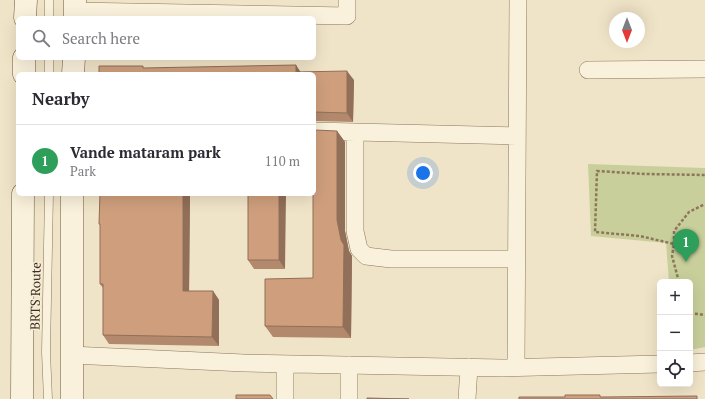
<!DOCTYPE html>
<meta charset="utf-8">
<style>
body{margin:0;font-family:"PT Serif",serif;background:#f7f7f7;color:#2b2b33}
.controls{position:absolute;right:12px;bottom:12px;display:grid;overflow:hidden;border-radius:6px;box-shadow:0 4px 16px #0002}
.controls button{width:36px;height:36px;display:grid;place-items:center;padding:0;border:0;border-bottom:1px solid #e1e1e2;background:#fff;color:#2b2b33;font:20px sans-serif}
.compass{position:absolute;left:609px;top:12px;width:36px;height:36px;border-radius:50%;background:#fff;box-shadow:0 4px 16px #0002;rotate:180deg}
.you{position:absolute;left:423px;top:173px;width:14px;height:14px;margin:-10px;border:3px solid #fff;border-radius:50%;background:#1a73e8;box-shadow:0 0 0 6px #1a73e833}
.badge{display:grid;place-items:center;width:26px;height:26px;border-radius:50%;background:#9e2a2b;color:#fff;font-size:13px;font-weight:700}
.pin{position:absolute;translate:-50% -33px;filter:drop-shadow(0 1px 2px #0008)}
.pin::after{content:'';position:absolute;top:21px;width:14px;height:12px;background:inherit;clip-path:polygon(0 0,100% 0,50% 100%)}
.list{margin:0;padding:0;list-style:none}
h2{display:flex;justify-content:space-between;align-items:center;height:52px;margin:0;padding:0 16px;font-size:17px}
h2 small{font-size:13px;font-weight:400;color:#7c7c81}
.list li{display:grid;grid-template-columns:26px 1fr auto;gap:12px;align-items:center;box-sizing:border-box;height:72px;padding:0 16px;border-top:1px solid #e1e1e2}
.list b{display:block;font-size:15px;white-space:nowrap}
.list p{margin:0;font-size:13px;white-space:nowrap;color:#7c7c81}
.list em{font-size:13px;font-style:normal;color:#7c7c81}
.icon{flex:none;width:22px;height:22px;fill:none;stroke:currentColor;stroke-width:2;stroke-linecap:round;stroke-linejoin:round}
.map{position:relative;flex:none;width:705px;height:399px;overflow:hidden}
.search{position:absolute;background:#fff;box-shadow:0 4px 16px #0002;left:16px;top:16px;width:300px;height:44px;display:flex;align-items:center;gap:10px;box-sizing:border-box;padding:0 14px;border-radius:6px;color:#7c7c81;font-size:15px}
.panel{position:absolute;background:#fff;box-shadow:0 4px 16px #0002;left:16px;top:72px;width:300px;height:124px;border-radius:6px}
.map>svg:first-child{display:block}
.park{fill:#c9cf9b}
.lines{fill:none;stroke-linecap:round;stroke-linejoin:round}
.service-casing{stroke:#8d765c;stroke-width:9}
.minor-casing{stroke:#8d765c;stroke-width:18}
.secondary-casing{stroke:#6f573f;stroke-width:23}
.path{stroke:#8d765c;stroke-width:2.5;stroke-dasharray:3 2;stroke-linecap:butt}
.service{stroke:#faf1dc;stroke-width:8}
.minor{stroke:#faf1dc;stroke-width:17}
.secondary{stroke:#faf1dc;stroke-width:22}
.wall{fill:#b2896c}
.shaded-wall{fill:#916f58}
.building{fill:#cf9f7d;stroke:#916f58}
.labels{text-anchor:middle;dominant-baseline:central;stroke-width:3;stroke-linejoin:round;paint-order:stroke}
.street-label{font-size:13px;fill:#3d2e20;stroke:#f7eed8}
</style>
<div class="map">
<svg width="705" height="399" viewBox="0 0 705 399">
<rect width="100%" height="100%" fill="#f0e4c8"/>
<!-- park -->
<path class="park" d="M 588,164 L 705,168 L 705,347 L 690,350 L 690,282 L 669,282 L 666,243 L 591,236 Z"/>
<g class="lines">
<!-- service casing -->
<g class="service-casing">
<path id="service" d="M 49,18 L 49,0
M 49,74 L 49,58
M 48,399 L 46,352 L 49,194"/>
</g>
<!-- minor casing -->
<g class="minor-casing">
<path id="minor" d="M 75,11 L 347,16 L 347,0
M 588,70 L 705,69
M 314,131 L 517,136
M 355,132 L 355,231 L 359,249 L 366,256 L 391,259 L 516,259
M 71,355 L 244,363 L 502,368 L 660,364
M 690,363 L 705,362
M 285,364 L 285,399
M 516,367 L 518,0
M 349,399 L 349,365
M 467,399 L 469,367"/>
</g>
<!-- secondary casing -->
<g class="secondary-casing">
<path id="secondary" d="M 25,18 L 26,0
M 75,18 L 75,0
M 24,74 L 24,58
M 73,74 L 74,58
M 22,399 L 23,194
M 72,399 L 72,194"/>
</g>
<!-- path -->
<path class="path" d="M 674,244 L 674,231 L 689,212 L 705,204
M 679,282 L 672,256 L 674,244 L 640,236 L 595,232 L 597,171 L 645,174 L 705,175
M 690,313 L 705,315"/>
<!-- service -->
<use href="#service" class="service"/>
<!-- minor -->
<use href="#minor" class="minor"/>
<!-- secondary -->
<use href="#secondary" class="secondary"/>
</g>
<!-- wall -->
<path class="wall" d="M 144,68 L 300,72 L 354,80 L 353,122 L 314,121 L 314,74 Z
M 337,131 L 345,142 L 345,231 L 349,251 L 352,256 L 351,338 L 273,337 L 265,326 L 313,278 L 315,185 Z
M 100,194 L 190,194 L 189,291 L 213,291 L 219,300 L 219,346 L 109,344 L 103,335 L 103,288 L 100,284 L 100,225 L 99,224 Z
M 248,194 L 285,269 L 254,269 L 248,260 Z"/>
<!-- shaded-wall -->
<path class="shaded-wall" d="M 296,65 L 302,74 L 296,72 Z
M 347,71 L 354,80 L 353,122 L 347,113 Z
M 337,131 L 345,142 L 345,231 L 349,251 L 352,256 L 351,338 L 343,327 L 341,240 L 337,220 Z
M 183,194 L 190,194 L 189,300 L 183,291 Z
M 279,194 L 286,194 L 285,269 L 279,260 Z
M 213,291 L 219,300 L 219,346 L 212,337 Z"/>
<!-- building -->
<path class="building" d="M 296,65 L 296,72 L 347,71 L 347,113 L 314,112 L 314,74 L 99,74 L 99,66 L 143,66 L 143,68 Z
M 315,130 L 337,131 L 337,220 L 341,240 L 344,245 L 343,327 L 265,326 L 265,279 L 313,278 L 313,194 L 314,194 L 314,185 L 315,185 Z
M 100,194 L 183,194 L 183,291 L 213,291 L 212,337 L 103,335 L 103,284 L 100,284 L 100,224 L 99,224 Z
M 248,194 L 279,194 L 279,260 L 248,260 Z
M 236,395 L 270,395 L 273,399 L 236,399 Z
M 565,395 L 600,395 L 600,397 L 697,396 L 697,399 L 519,399 L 519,397 L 565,397 Z
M 367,398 L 409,399 L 367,399 Z"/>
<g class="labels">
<!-- street labels -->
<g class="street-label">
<text transform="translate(35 296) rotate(-89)">BRTS Route</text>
</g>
</g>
</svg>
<div class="controls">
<button>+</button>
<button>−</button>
<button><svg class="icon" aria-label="locate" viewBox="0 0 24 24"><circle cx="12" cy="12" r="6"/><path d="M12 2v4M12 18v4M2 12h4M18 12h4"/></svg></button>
</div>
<svg class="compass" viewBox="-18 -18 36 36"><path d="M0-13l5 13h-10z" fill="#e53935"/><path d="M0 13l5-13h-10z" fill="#7c7c81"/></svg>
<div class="you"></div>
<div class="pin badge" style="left:686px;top:262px;background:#2e9e5b">1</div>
<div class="search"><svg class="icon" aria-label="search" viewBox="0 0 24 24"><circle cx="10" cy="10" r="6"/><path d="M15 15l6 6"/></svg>Search here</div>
<section class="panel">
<h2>Nearby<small></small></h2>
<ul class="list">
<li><span class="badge" style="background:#2e9e5b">1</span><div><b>Vande mataram park</b><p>Park</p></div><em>110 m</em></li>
</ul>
</section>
</div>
